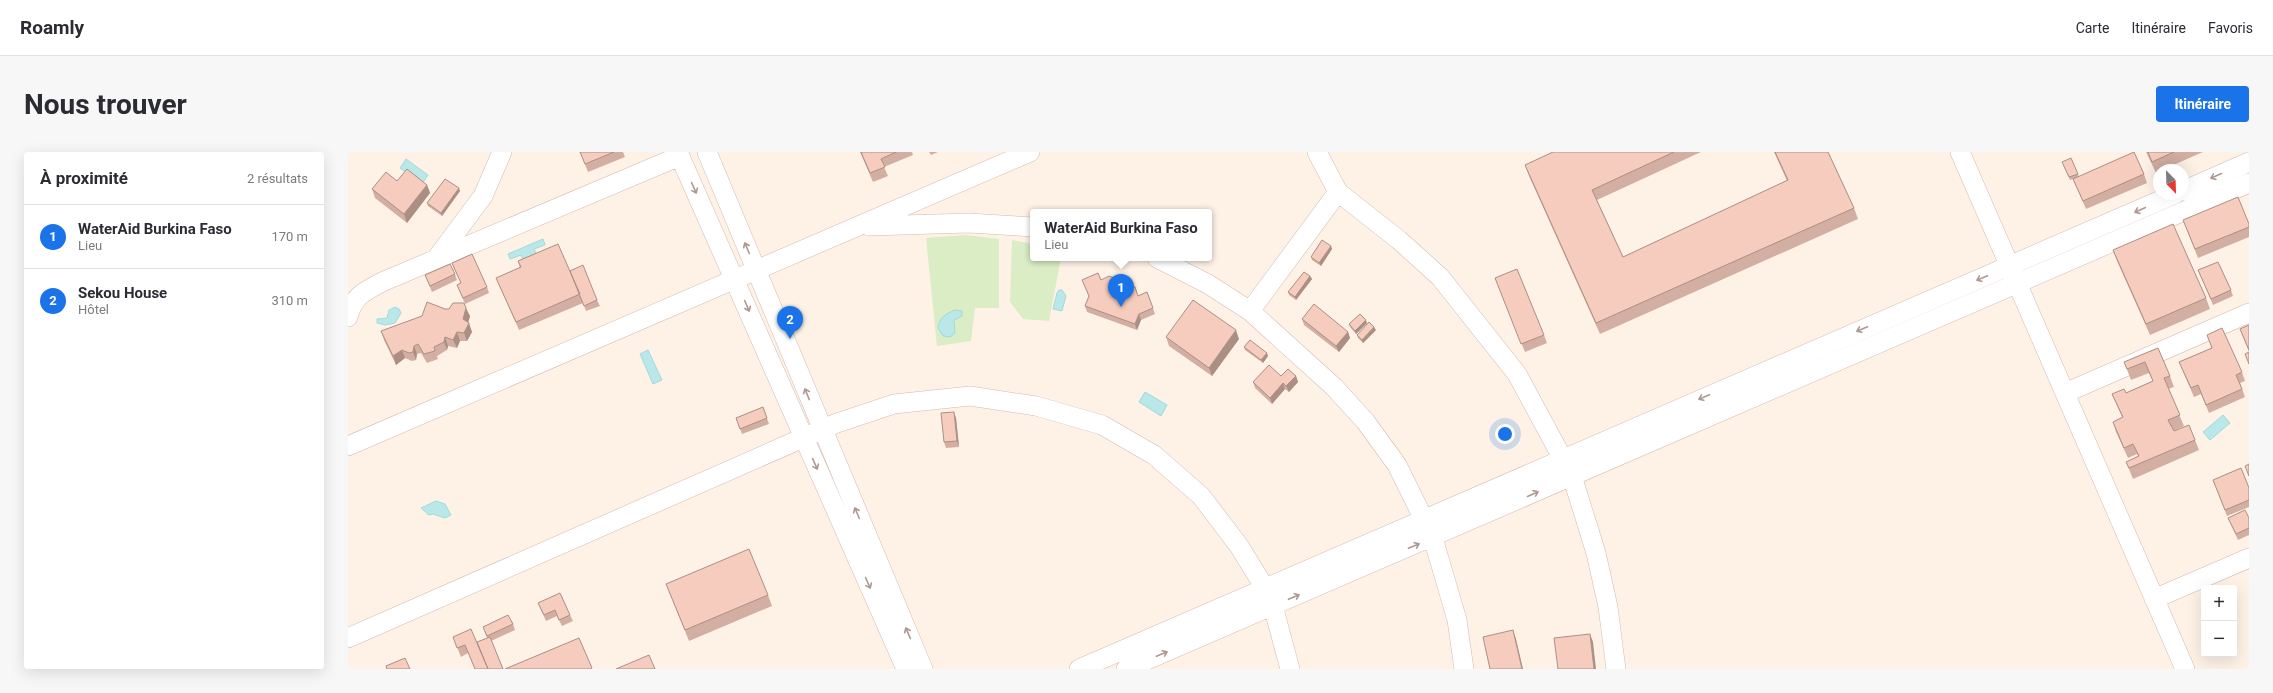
<!DOCTYPE html>
<html lang="fr">
<meta charset="utf-8">
<style>
body{margin:0;font-family:Roboto,sans-serif;background:#f7f7f7;color:#2b2b33}
.controls{position:absolute;right:12px;bottom:12px;display:grid;overflow:hidden;border-radius:4px;box-shadow:0 4px 16px #0002}
.controls button{width:36px;height:36px;display:grid;place-items:center;padding:0;border:0;border-bottom:1px solid #e1e1e2;background:#fff;color:#2b2b33;font:20px sans-serif}
.compass{position:absolute;left:1805px;top:12px;width:36px;height:36px;border-radius:50%;background:#fff;box-shadow:0 4px 16px #0002;rotate:157deg}
.you{position:absolute;left:1157px;top:282px;width:14px;height:14px;margin:-10px;border:3px solid #fff;border-radius:50%;background:#1a73e8;box-shadow:0 0 0 6px #1a73e833}
.badge{display:grid;place-items:center;width:26px;height:26px;border-radius:50%;background:#1a73e8;color:#fff;font-size:13px;font-weight:700}
.pin{position:absolute;translate:-50% -33px;filter:drop-shadow(0 1px 2px #0008)}
.pin::after{content:'';position:absolute;top:21px;width:14px;height:12px;background:inherit;clip-path:polygon(0 0,100% 0,50% 100%)}
.popup{position:absolute;left:682px;top:57px;width:182px;height:52px;box-sizing:border-box;display:grid;place-content:center;border-radius:4px;background:#fff;filter:drop-shadow(0 1px 3px #0005);font-size:13px;white-space:nowrap;color:#7c7c81}
.popup b{font-size:15px;color:#2b2b33}
.popup::after{content:'';position:absolute;left:50%;top:100%;margin-left:-8px;border:8px solid transparent;border-top-color:#fff}
.list{margin:0;padding:0;list-style:none}
h2{display:flex;justify-content:space-between;align-items:center;height:52px;margin:0;padding:0 16px;font-size:17px}
h2 small{font-size:13px;font-weight:400;color:#7c7c81}
.list li{display:grid;grid-template-columns:26px 1fr auto;gap:12px;align-items:center;box-sizing:border-box;height:64px;padding:0 16px;border-top:1px solid #e1e1e2}
.list b{display:block;font-size:15px;white-space:nowrap}
.list p{margin:0;font-size:13px;white-space:nowrap;color:#7c7c81}
.list em{font-size:13px;font-style:normal;color:#7c7c81}
.map{position:relative;flex:none;width:1901px;height:517px;overflow:hidden;border-radius:4px}
header{display:flex;align-items:center;gap:24px;box-sizing:border-box;height:56px;padding:0 20px;background:#fff;border-bottom:1px solid #e1e1e2}
header strong{font-size:19px}
nav{display:flex;gap:22px;margin-inline-start:auto;font-size:14px}
.intro{display:flex;align-items:center;justify-content:space-between;box-sizing:border-box;height:96px;padding:0 24px}
h1{margin:0;font-size:28px}
.button{padding:10px 18px;border-radius:4px;background:#1a73e8;color:#fff;font-size:14px;font-weight:700}
main{display:flex;gap:24px;padding:0 24px}
aside{flex:1;background:#fff;border-radius:4px;box-shadow:0 4px 16px #0002}
.map>svg:first-child{display:block}
.green{fill:#daedc4}
.water{fill:#bae8e9;stroke:#9fdadc}
.lines{fill:none;stroke-linecap:round;stroke-linejoin:round}
.minor-casing{stroke:#d3baae;stroke-width:20}
.minor{stroke:#fff;stroke-width:19}
.wall{fill:#d3afa3}
.shaded-wall{fill:#ac8f84}
.building{fill:#f5ccbd;stroke:#ac8f84}
.oneway{stroke:#af9892}
</style>
<header>
<strong>Roamly</strong>
<nav><a>Carte</a><a>Itinéraire</a><a>Favoris</a></nav>
</header>
<div class="intro"><h1>Nous trouver</h1><a class="button">Itinéraire</a></div>
<main>
<aside>
<h2>À proximité<small>2 résultats</small></h2>
<ul class="list">
<li><span class="badge">1</span><div><b>WaterAid Burkina Faso</b><p>Lieu</p></div><em>170 m</em></li>
<li><span class="badge">2</span><div><b>Sekou House</b><p>Hôtel</p></div><em>310 m</em></li>
</ul>
</aside>
<div class="map">
<svg width="1901" height="517" viewBox="0 0 1901 517">
<rect width="100%" height="100%" fill="#fef2e7"/>
<!-- green -->
<path class="green" d="M 618,83 L 651,87 L 651,156 L 627,156 L 623,189 L 589,194 L 578,86 Z
M 664,88 L 685,92 L 685,106 L 713,106 L 701,169 L 675,167 L 662,150 Z"/>
<!-- water -->
<path class="water" d="M 58,7 L 80,23 L 74,32 L 52,16 Z
M 195,87 L 197,93 L 186,97 L 190,105 L 176,111 L 173,103 L 162,107 L 160,102 Z
M 711,138 L 714,138 L 718,144 L 714,159 L 705,157 L 709,141 Z
M 47,155 L 51,157 L 53,161 L 47,171 L 37,173 L 29,171 L 29,167 L 39,166 L 41,158 Z
M 607,158 L 614,159 L 614,164 L 606,168 L 607,181 L 602,185 L 595,184 L 590,176 C 591,166 597,162 607,158 Z
M 300,198 L 314,228 L 305,232 L 292,202 Z
M 797,240 L 819,253 L 813,264 L 791,250 Z
M 1875,263 L 1882,271 L 1862,288 L 1855,280 Z
M 88,349 L 97,352 L 103,363 L 97,366 L 85,362 L 81,363 L 73,356 Z"/>
<g class="lines">
<!-- minor casing -->
<g class="minor-casing">
<path id="minor" d="M 330,0 L 558,517
M 359,0 L 575,517
M 1612,0 L 1837,517
M 1835,39 L 1901,10
M 990,40 L 1051,88 L 1092,125 L 1169,222 L 1224,324 L 1248,401 L 1260,455 L 1268,517
M 521,74 L 621,71 L 685,75
M 809,106 L 860,132 L 902,159 L 986,235 L 1017,269 L 1049,313 L 1085,386 L 1109,468 L 1116,517
M 88,107 L 135,44 L 154,0
M 902,159 L 990,40 L 969,0
M 0,165 C 6,143 16,140 34,130 L 332,4
M 1717,241 L 1901,161
M 0,294 L 682,0
M 1806,447 L 1901,406
M 0,486 L 489,271 L 546,252 L 622,244 L 688,254 L 754,273 L 806,303 L 853,344 L 891,394 L 917,436 L 925,454 L 942,517
M 731,517 L 1827,42
M 778,517 L 1901,31"/>
</g>
<!-- minor -->
<use href="#minor" class="minor"/>
</g>
<!-- wall -->
<path class="wall" d="M 232,0 L 275,0 L 277,5 L 240,20 Z
M 512,0 L 564,0 L 565,3 L 536,15 L 540,24 L 525,30 Z
M 581,0 L 590,0 L 583,3 Z
M 1205,0 L 1353,0 L 1249,48 L 1275,105 L 1439,29 L 1426,0 L 1480,0 L 1506,56 L 1510,67 L 1252,182 L 1181,24 L 1177,13 Z
M 1798,0 L 1855,0 L 1814,18 L 1811,18 L 1811,19 L 1808,21 Z
M 1715,13 L 1730,22 L 1731,25 L 1796,22 L 1799,31 L 1738,57 L 1725,27 L 1722,28 Z
M 49,29 L 79,33 L 82,41 L 59,71 L 27,46 L 24,37 Z
M 112,39 L 94,64 L 80,54 L 79,51 Z
M 1835,68 L 1901,72 L 1901,85 L 1850,106 Z
M 983,94 L 984,97 L 973,114 L 964,108 L 963,105 Z
M 1765,98 L 1858,146 L 1862,157 L 1802,183 L 1769,109 Z
M 170,109 L 224,123 L 249,148 L 252,154 L 238,159 L 235,151 L 171,178 L 148,126 L 172,116 Z
M 104,111 L 139,135 L 141,141 L 117,152 L 109,133 L 113,131 Z
M 1850,118 L 1883,138 L 1885,144 L 1865,153 Z
M 107,122 L 109,128 L 84,140 L 77,123 Z
M 962,124 L 964,127 L 948,148 L 941,143 L 940,140 Z
M 1147,126 L 1196,183 L 1199,191 L 1177,200 Z
M 734,128 L 753,128 L 790,144 L 799,140 L 807,162 L 793,168 L 789,178 L 739,160 L 737,154 L 741,144 Z
M 97,157 L 122,164 L 120,171 L 124,180 L 119,189 L 112,189 L 109,196 L 100,194 L 99,198 L 89,204 L 90,207 L 79,211 L 73,201 L 69,202 L 68,208 L 64,209 L 57,206 L 48,213 L 36,188 L 33,179 Z
M 954,167 L 1000,180 L 1002,186 L 991,200 L 956,173 Z
M 1019,171 L 1008,182 L 1002,175 L 1001,172 Z
M 1901,173 L 1901,200 L 1892,177 Z
M 1028,178 L 1015,191 L 1010,186 L 1009,183 Z
M 1859,183 L 1894,220 L 1897,229 L 1892,231 L 1897,245 L 1861,261 L 1853,242 L 1846,245 L 1831,210 L 1864,196 Z
M 818,185 L 891,187 L 864,224 L 821,194 Z
M 896,195 L 920,204 L 915,211 L 897,198 Z
M 1810,196 L 1822,224 L 1826,235 L 1820,237 L 1836,274 L 1825,279 L 1847,288 L 1851,298 L 1785,327 L 1778,310 L 1790,304 L 1789,302 L 1780,306 L 1768,280 L 1765,270 L 1774,265 L 1764,242 L 1778,241 L 1805,229 L 1801,221 L 1783,228 L 1776,210 Z
M 933,224 L 948,224 L 950,230 L 941,240 L 937,237 L 924,252 L 907,236 L 905,230 Z
M 415,255 L 421,272 L 394,282 L 388,266 Z
M 608,266 L 611,295 L 598,296 L 596,290 Z
M 1865,328 L 1901,336 L 1901,355 L 1879,364 Z
M 1880,366 L 1901,366 L 1901,383 L 1890,388 Z
M 318,432 L 420,443 L 424,454 L 341,489 Z
M 190,451 L 222,463 L 225,469 L 214,474 L 209,464 L 198,469 Z
M 165,472 L 167,478 L 143,489 L 155,517 L 127,517 L 120,501 L 113,505 L 105,485 L 131,494 L 139,486 L 135,475 Z"/>
<!-- shaded-wall -->
<path class="shaded-wall" d="M 79,33 L 82,41 L 59,71 L 56,62 Z
M 111,36 L 112,39 L 94,64 L 93,61 Z
M 983,94 L 984,97 L 973,114 L 971,111 Z
M 962,124 L 964,127 L 948,148 L 947,145 Z
M 118,156 L 122,164 L 119,174 L 121,171 L 124,180 L 119,189 L 116,181 L 115,167 Z
M 791,162 L 793,168 L 789,178 L 787,172 Z
M 1018,168 L 1019,171 L 1008,182 L 1007,179 Z
M 1026,175 L 1028,178 L 1015,191 L 1014,188 Z
M 888,178 L 891,187 L 864,224 L 861,216 Z
M 109,180 L 112,189 L 109,196 L 105,188 Z
M 1000,180 L 1002,186 L 991,200 L 988,194 Z
M 97,185 L 100,194 L 99,198 L 96,190 Z
M 66,194 L 69,202 L 68,208 L 65,200 Z
M 54,198 L 57,206 L 48,213 L 45,204 Z
M 919,201 L 920,204 L 915,211 L 913,208 Z
M 948,224 L 950,230 L 941,240 L 938,234 Z
M 935,231 L 937,237 L 924,252 L 922,246 Z
M 606,260 L 608,266 L 611,295 L 609,289 Z
M 1165,478 L 1168,487 L 1175,517 L 1174,517 Z
M 1242,482 L 1245,490 L 1248,517 L 1246,517 Z"/>
<!-- building -->
<path class="building" d="M 232,0 L 266,0 L 237,12 Z
M 513,0 L 548,0 L 533,7 L 537,15 L 522,21 Z
M 1205,0 L 1326,0 L 1244,38 L 1275,105 L 1440,28 L 1427,0 L 1480,0 L 1506,56 L 1248,171 L 1177,13 Z
M 1786,0 L 1796,22 L 1735,49 L 1725,27 Z
M 1800,0 L 1826,0 L 1804,10 Z
M 1723,6 L 1730,22 L 1721,25 L 1714,10 Z
M 59,17 L 79,33 L 56,62 L 24,37 L 38,20 L 49,29 Z
M 97,27 L 111,36 L 93,61 L 79,51 Z
M 1890,45 L 1901,72 L 1901,75 L 1847,97 L 1835,68 Z
M 1825,72 L 1858,146 L 1798,172 L 1765,98 Z
M 974,88 L 983,94 L 971,111 L 963,105 Z
M 210,92 L 232,142 L 168,170 L 148,126 L 173,115 L 170,109 Z
M 124,102 L 139,135 L 115,146 L 109,133 L 113,131 L 104,111 Z
M 1870,110 L 1883,138 L 1863,147 L 1850,118 Z
M 102,112 L 107,122 L 82,134 L 77,123 Z
M 235,113 L 249,148 L 236,154 L 222,119 Z
M 1169,117 L 1196,183 L 1173,192 L 1147,126 Z
M 956,120 L 962,124 L 947,145 L 940,140 Z
M 750,121 L 753,128 L 761,124 L 787,135 L 790,144 L 799,140 L 805,156 L 791,162 L 787,172 L 737,154 L 741,144 L 734,128 Z
M 845,148 L 888,178 L 861,216 L 818,185 Z
M 79,150 L 97,157 L 101,157 L 105,151 L 116,151 L 118,156 L 115,167 L 121,171 L 116,181 L 109,180 L 105,188 L 97,185 L 96,190 L 86,195 L 87,199 L 76,202 L 70,192 L 66,194 L 65,200 L 61,201 L 54,198 L 45,204 L 33,179 L 74,164 Z
M 966,152 L 1000,180 L 988,194 L 954,167 Z
M 1012,162 L 1018,168 L 1007,179 L 1001,172 Z
M 1021,170 L 1026,175 L 1014,188 L 1009,183 Z
M 1901,173 L 1901,198 L 1892,177 Z
M 1874,176 L 1894,220 L 1888,223 L 1894,237 L 1858,253 L 1850,233 L 1843,236 L 1831,210 L 1864,196 L 1859,183 Z
M 902,188 L 919,201 L 913,208 L 896,195 Z
M 1810,196 L 1822,224 L 1816,226 L 1832,263 L 1820,268 L 1826,279 L 1841,273 L 1847,288 L 1781,316 L 1778,310 L 1791,304 L 1785,292 L 1776,296 L 1765,270 L 1775,265 L 1764,242 L 1776,237 L 1778,241 L 1805,229 L 1797,210 L 1779,217 L 1776,210 Z
M 1901,200 L 1901,212 L 1897,202 Z
M 921,213 L 933,224 L 940,217 L 948,224 L 938,234 L 935,231 L 922,246 L 905,230 Z
M 415,255 L 419,266 L 392,277 L 388,266 Z
M 606,260 L 609,289 L 596,290 L 593,261 Z
M 1901,312 L 1901,324 L 1897,314 Z
M 1893,316 L 1901,336 L 1901,348 L 1877,358 L 1865,328 Z
M 1897,358 L 1901,366 L 1901,376 L 1888,382 L 1880,366 Z
M 401,397 L 420,443 L 337,478 L 318,432 Z
M 212,441 L 222,463 L 211,468 L 207,458 L 196,463 L 190,451 Z
M 160,463 L 165,472 L 139,484 L 135,475 Z
M 123,477 L 140,517 L 127,517 L 117,493 L 109,496 L 105,485 Z
M 1165,478 L 1174,517 L 1142,517 L 1135,485 Z
M 1242,482 L 1246,517 L 1210,517 L 1206,486 Z
M 142,485 L 155,517 L 140,517 L 129,490 Z
M 231,486 L 244,516 L 242,517 L 157,517 Z
M 301,503 L 307,517 L 268,517 Z
M 57,506 L 62,517 L 39,517 L 38,514 Z"/>
<!-- one-way arrows -->
<defs><path id="oneway-shaft" d="M-6 0H5M1.5-3L5.5 0L1.5 3" fill="none" stroke-width="1.6" stroke-linecap="round" stroke-linejoin="round"/></defs>
<g class="oneway">
<use href="#oneway-shaft" transform="translate(1868 24) rotate(156)"/>
<use href="#oneway-shaft" transform="translate(346 36) rotate(66)"/>
<use href="#oneway-shaft" transform="translate(1792 58) rotate(156)"/>
<use href="#oneway-shaft" transform="translate(399 96) rotate(-113)"/>
<use href="#oneway-shaft" transform="translate(1634 126) rotate(157)"/>
<use href="#oneway-shaft" transform="translate(399 154) rotate(67)"/>
<use href="#oneway-shaft" transform="translate(1514 177) rotate(157)"/>
<use href="#oneway-shaft" transform="translate(459 242) rotate(-112)"/>
<use href="#oneway-shaft" transform="translate(1356 245) rotate(157)"/>
<use href="#oneway-shaft" transform="translate(467 312) rotate(66)"/>
<use href="#oneway-shaft" transform="translate(1185 342) rotate(-24)"/>
<use href="#oneway-shaft" transform="translate(509 361) rotate(-113)"/>
<use href="#oneway-shaft" transform="translate(1066 394) rotate(-23)"/>
<use href="#oneway-shaft" transform="translate(520 431) rotate(66)"/>
<use href="#oneway-shaft" transform="translate(946 445) rotate(-23)"/>
<use href="#oneway-shaft" transform="translate(560 481) rotate(-113)"/>
<use href="#oneway-shaft" transform="translate(814 502) rotate(-23)"/>
</g>
</svg>
<div class="controls">
<button>+</button>
<button>−</button>
</div>
<svg class="compass" viewBox="-18 -18 36 36"><path d="M0-13l5 13h-10z" fill="#e53935"/><path d="M0 13l5-13h-10z" fill="#7c7c81"/></svg>
<div class="you"></div>
<div class="pin badge" style="left:773px;top:155px">1</div>
<div class="popup"><b>WaterAid Burkina Faso</b>Lieu</div>
<div class="pin badge" style="left:442px;top:187px">2</div>
</div>
</main>
